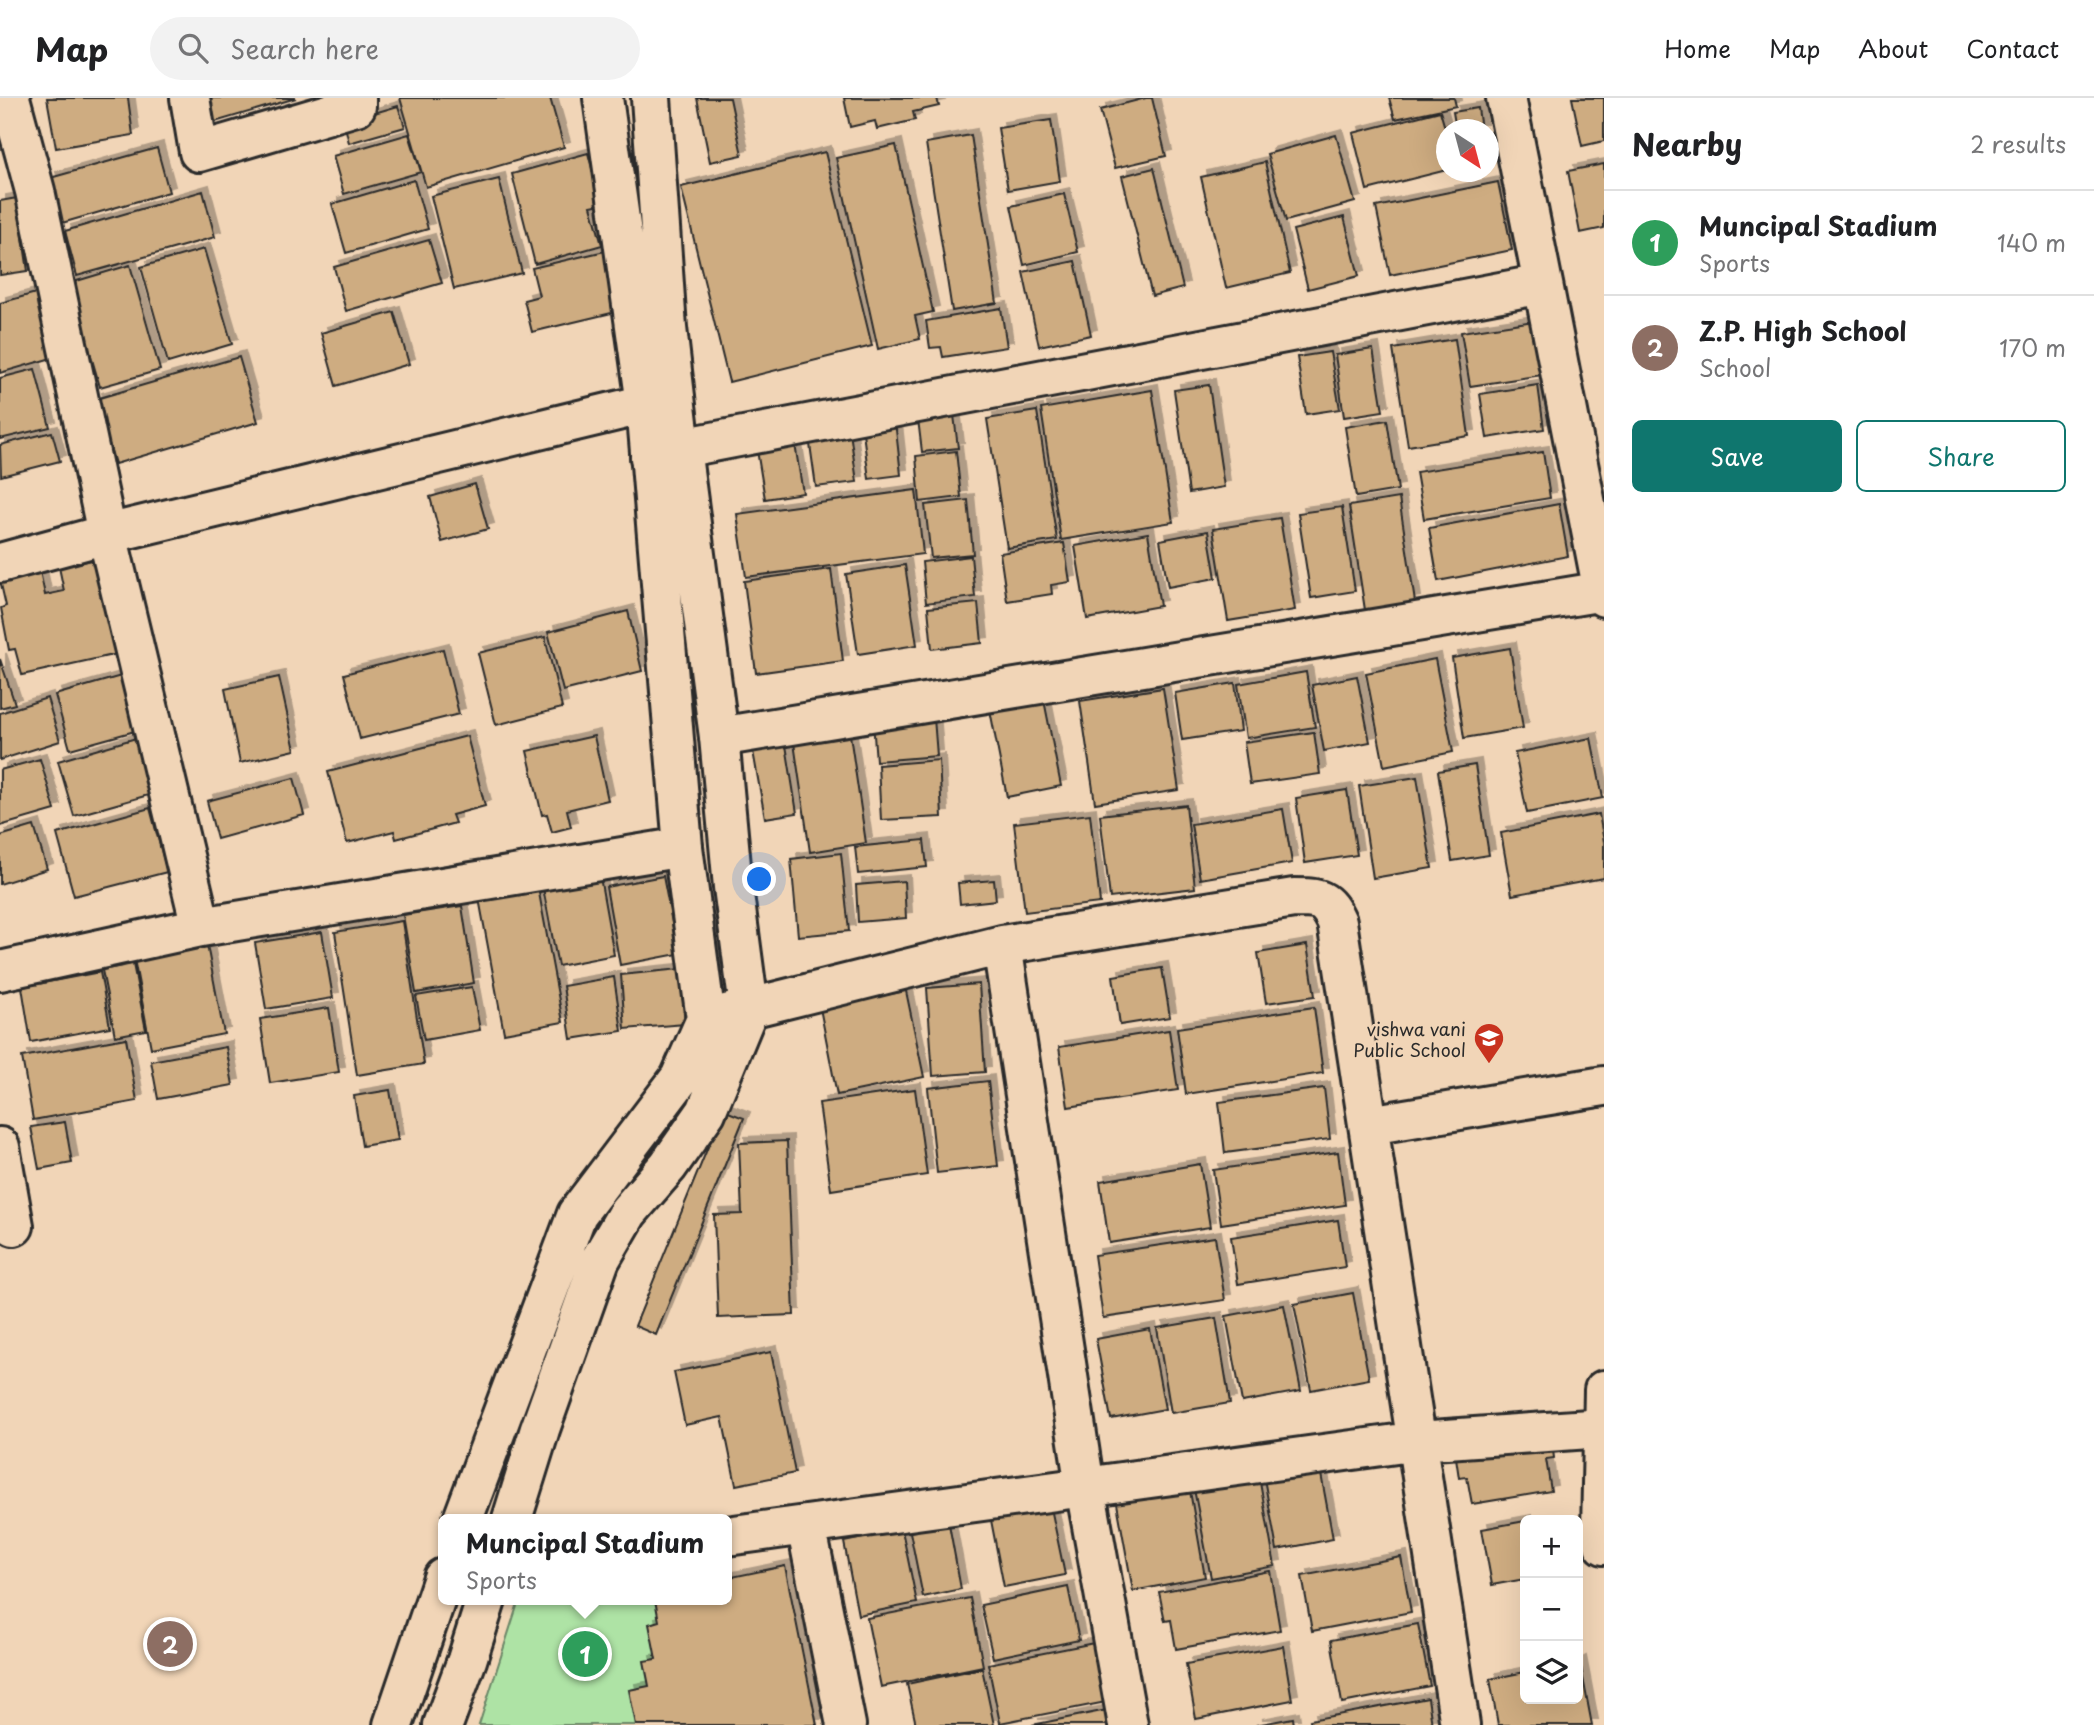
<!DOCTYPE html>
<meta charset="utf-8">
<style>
body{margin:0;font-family:"Playpen Sans",sans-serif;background:#f2f2f2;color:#202124}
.controls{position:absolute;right:21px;bottom:21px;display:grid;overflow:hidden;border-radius:10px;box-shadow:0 7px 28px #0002}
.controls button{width:63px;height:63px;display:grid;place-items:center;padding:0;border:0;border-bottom:2px solid #e0e0e0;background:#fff;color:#202124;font:35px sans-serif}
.compass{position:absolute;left:1436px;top:21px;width:63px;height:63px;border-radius:50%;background:#fff;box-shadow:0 7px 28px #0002;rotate:144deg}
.you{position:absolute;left:760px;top:782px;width:24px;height:24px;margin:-18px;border:5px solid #fff;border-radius:50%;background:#1a73e8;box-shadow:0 0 0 10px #1a73e833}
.badge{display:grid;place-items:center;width:46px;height:46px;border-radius:50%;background:#0f766e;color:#fff;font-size:23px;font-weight:700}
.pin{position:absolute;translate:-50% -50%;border:4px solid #fff;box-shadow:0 2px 7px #0006}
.popup{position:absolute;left:438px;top:1416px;width:294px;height:91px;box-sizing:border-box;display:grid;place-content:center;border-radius:10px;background:#fff;filter:drop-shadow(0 2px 5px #0005);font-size:23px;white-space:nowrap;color:#757577}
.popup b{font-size:26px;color:#202124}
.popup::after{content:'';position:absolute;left:50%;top:100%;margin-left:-14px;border:14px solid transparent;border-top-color:#fff}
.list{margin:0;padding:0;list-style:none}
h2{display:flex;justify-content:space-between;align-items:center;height:91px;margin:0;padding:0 28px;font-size:30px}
h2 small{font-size:23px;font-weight:400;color:#757577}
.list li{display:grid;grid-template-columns:46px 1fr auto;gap:21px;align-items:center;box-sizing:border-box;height:105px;padding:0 28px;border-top:2px solid #e0e0e0}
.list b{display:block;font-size:26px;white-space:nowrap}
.list p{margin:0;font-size:23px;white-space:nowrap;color:#757577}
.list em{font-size:23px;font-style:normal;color:#757577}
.actions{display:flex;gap:14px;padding:21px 28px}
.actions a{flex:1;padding:16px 0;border:2px solid #0f766e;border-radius:10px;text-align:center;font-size:24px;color:#0f766e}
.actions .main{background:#0f766e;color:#fff}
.icon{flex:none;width:38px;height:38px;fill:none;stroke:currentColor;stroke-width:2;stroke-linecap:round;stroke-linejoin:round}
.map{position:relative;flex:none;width:1604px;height:1627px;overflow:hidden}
header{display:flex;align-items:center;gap:42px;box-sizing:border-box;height:98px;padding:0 35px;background:#fff;border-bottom:2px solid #e0e0e0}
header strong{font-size:33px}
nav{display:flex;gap:38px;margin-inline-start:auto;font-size:24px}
.search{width:490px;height:63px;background:#f2f2f2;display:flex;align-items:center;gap:18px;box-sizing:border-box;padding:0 24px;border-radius:38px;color:#757577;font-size:26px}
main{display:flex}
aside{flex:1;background:#fff}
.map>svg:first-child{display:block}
.green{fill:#aee3a5;stroke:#6c8768;stroke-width:2}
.building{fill:#ceac81;stroke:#2b2b2b;stroke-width:2;filter:url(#shadow)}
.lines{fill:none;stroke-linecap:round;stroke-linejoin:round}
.minor-casing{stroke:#2b2b2b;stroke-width:44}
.tertiary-casing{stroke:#2b2b2b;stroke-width:44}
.minor{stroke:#f1d5b7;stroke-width:38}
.tertiary{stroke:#f1d5b7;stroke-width:38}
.labels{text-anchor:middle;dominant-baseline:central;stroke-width:5;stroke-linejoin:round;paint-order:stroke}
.poi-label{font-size:18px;fill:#2b2b2b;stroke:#f1d5b7;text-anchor:end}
</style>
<header>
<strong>Map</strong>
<div class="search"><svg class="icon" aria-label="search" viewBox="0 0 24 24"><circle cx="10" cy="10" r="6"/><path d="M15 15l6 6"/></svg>Search here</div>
<nav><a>Home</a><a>Map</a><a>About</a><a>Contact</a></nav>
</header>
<main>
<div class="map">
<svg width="1604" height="1627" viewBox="0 0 1604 1627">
<defs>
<filter id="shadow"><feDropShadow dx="6" dy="-6" stdDeviation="0" flood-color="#0004"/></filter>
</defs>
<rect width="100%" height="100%" fill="#f1d5b7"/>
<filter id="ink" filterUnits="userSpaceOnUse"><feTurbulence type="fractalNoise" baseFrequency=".0143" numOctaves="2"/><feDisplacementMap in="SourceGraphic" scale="14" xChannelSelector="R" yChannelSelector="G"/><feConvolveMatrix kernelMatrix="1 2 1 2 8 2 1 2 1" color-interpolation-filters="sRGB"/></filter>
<g filter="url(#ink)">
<!-- green -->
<path class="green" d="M 519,1502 L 676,1502 L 658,1627 L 479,1627 Z"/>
<!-- building -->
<path class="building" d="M 47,0 L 128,0 L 133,37 L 56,50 Z
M 200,0 L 296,0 L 208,26 Z
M 400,0 L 550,0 L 564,49 L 426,89 Z
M 697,0 L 730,0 L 742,57 L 710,64 Z
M 844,0 L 937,0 L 939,8 L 913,14 L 915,22 L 877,31 L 875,23 L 850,29 Z
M 1146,0 L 1152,0 L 1166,58 L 1115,70 L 1100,12 Z
M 1389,0 L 1454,0 L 1456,8 L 1395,21 Z
M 1572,0 L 1604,0 L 1604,43 L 1582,48 Z
M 398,8 L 405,29 L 349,45 L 344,24 Z
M 1478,10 L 1481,32 L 1456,32 L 1453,14 Z
M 1440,13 L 1447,37 L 1447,72 L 1367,92 L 1353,35 Z
M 1051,22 L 1060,83 L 1008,92 L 998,30 Z
M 409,36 L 421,74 L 344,96 L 333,58 Z
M 971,37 L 997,205 L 952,213 L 926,45 Z
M 1336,37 L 1355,104 L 1286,123 L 1267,56 Z
M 896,47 L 933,214 L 915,218 L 920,241 L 878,251 L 836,60 Z
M 157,50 L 169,94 L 62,125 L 50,80 Z
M 825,54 L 872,248 L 729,284 L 681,89 Z
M 588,55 L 601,106 L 591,108 L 602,147 L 535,166 L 512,76 Z
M 1265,64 L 1290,175 L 1226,190 L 1201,79 Z
M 1604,66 L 1604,130 L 1580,135 L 1568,73 Z
M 1154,70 L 1183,190 L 1152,198 L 1122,78 Z
M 499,81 L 522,175 L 454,191 L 431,98 Z
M 414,82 L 428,131 L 346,155 L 332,106 Z
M 1498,84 L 1512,152 L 1390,177 L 1376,109 Z
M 203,93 L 215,139 L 77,178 L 65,133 Z
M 1064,96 L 1078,154 L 1024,167 L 1011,108 Z
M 17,100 L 28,173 L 0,177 L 0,103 Z
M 1344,119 L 1359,178 L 1308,191 L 1293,132 Z
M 429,142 L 442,185 L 346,213 L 334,169 Z
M 204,151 L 232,246 L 168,265 L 141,169 Z
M 605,153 L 620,213 L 532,234 L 524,202 L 539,198 L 532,170 Z
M 1075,163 L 1091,237 L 1039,248 L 1023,174 Z
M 130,167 L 160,272 L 100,289 L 70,185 Z
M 43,193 L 62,257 L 0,275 L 0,205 Z
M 1001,210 L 1007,249 L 943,259 L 941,249 L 930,250 L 926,223 Z
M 394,214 L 409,266 L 336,288 L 321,235 Z
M 1541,222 L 1549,276 L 1470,288 L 1461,234 Z
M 1455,241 L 1469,338 L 1408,348 L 1393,251 Z
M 1373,251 L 1383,313 L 1344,319 L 1335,257 Z
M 1330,254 L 1340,311 L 1306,316 L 1297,259 Z
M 239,259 L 258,324 L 115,366 L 96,301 Z
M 35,271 L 50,329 L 0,341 L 0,280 Z
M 1209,287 L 1224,389 L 1189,395 L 1174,292 Z
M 1538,287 L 1544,331 L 1487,340 L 1480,296 Z
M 1152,292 L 1173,424 L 1061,442 L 1041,311 Z
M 1037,313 L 1057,442 L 1007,450 L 987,321 Z
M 954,317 L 958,350 L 922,354 L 918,321 Z
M 1387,322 L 1398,392 L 1356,399 L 1345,329 Z
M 895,323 L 901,377 L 869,381 L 862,327 Z
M 52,334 L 60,363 L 1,378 L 0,347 Z
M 850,334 L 857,384 L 816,389 L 809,339 Z
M 794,340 L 803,395 L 765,401 L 756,346 Z
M 956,353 L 961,399 L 920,404 L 916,358 Z
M 1543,354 L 1550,400 L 1424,421 L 1416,374 Z
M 475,386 L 488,431 L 442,444 L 430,399 Z
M 916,392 L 923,456 L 746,479 L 737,416 Z
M 1399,400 L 1415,504 L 1365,512 L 1349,408 Z
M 968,402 L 973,456 L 931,460 L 925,407 Z
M 1559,406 L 1568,458 L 1438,483 L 1429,430 Z
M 1342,409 L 1355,493 L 1311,500 L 1298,415 Z
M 1280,420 L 1295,512 L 1228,523 L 1213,431 Z
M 1208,433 L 1216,480 L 1168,489 L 1160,442 Z
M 1148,435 L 1160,508 L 1087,521 L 1075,448 Z
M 1064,445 L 1070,484 L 1051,487 L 1052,496 L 1007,503 L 1000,455 Z
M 971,458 L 975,499 L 926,505 L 922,464 Z
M 101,460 L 122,555 L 22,577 L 15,551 L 9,552 L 1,510 L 6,508 L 0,482 L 40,473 L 45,497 L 64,493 L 59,469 Z
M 905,467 L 917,547 L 858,556 L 846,476 Z
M 831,471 L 843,563 L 756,575 L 744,483 Z
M 978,505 L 982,545 L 932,551 L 928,510 Z
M 628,513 L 642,573 L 563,593 L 548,534 Z
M 545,539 L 562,610 L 496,627 L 478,555 Z
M 1510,550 L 1523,630 L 1464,640 L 1452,560 Z
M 443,551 L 459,616 L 360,641 L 344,576 Z
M 0,561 L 15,606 L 0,610 Z
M 1435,561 L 1453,654 L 1384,668 L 1366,575 Z
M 1306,574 L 1315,629 L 1246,640 L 1238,586 Z
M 128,576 L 142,631 L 70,651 L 55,597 Z
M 1357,578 L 1370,644 L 1324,653 L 1312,587 Z
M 279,579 L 295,652 L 240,665 L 225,591 Z
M 1235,585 L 1241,633 L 1182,642 L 1175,595 Z
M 1163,590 L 1179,692 L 1095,705 L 1080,603 Z
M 47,600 L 60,643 L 0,662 L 0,615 Z
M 1044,602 L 1061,688 L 1007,699 L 990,612 Z
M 934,620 L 937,658 L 876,663 L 873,624 Z
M 849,630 L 866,745 L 810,754 L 793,638 Z
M 1314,634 L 1320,676 L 1250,686 L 1244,644 Z
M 467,638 L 485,708 L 452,717 L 455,725 L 396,741 L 394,733 L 347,745 L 328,674 Z
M 594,638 L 608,702 L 567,712 L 571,729 L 552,734 L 547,716 L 542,717 L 527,653 Z
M 136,640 L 152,696 L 74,718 L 58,663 Z
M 1591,640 L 1603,700 L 1527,715 L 1515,655 Z
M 786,647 L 797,715 L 765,720 L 753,653 Z
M 40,661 L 55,712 L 0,728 L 0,672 Z
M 939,662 L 942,719 L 881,722 L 878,667 Z
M 1475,667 L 1489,757 L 1452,763 L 1438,673 Z
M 1417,679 L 1432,770 L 1373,780 L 1359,688 Z
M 294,680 L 304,717 L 217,741 L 207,703 Z
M 1347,692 L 1357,757 L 1305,765 L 1296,700 Z
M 1186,707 L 1195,790 L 1110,800 L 1100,717 Z
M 150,710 L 167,774 L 74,798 L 57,736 Z
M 1283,711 L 1292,765 L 1200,781 L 1191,726 Z
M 1090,716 L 1100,805 L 1025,814 L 1014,725 Z
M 1599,716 L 1604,744 L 1604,780 L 1512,797 L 1501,735 Z
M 34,728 L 47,771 L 0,786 L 0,738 Z
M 924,742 L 927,769 L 858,776 L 855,749 Z
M 841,755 L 849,833 L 798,838 L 791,761 Z
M 663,778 L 678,856 L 620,867 L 606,789 Z
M 600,779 L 614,857 L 558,868 L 543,790 Z
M 994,782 L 996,802 L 960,806 L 958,785 Z
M 904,783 L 906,820 L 858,824 L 856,787 Z
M 537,784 L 563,924 L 504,935 L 478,795 Z
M 462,808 L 474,885 L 416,895 L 403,817 Z
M 402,823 L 424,966 L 357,977 L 335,834 Z
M 322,834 L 333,900 L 266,911 L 255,845 Z
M 207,847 L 224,936 L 151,950 L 134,861 Z
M 1307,847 L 1315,898 L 1266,905 L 1258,855 Z
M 133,866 L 146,932 L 115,938 L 102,872 Z
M 1162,870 L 1170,919 L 1120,927 L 1113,878 Z
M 680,871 L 685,926 L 625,931 L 621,877 Z
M 100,874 L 110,929 L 31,944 L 22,889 Z
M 614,879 L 622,933 L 571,941 L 563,888 Z
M 979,886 L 985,974 L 933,978 L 927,890 Z
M 472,889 L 480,932 L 424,942 L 416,898 Z
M 906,893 L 924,979 L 837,997 L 820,910 Z
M 1314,909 L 1323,975 L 1186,996 L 1177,930 Z
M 329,910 L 339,974 L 270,985 L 260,921 Z
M 1169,932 L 1178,992 L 1068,1009 L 1059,949 Z
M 126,940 L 137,1003 L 33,1022 L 22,959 Z
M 226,949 L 233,987 L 158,1001 L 151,963 Z
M 988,983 L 998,1068 L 937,1075 L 928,990 Z
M 1324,990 L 1330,1041 L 1225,1055 L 1219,1004 Z
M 915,991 L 927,1077 L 831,1092 L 819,1005 Z
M 390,992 L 398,1042 L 362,1048 L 354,998 Z
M 723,1012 L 744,1020 L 656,1237 L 635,1228 Z
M 65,1024 L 72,1065 L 39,1071 L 31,1029 Z
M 787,1043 L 794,1217 L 718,1220 L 714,1117 L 742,1116 L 739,1045 Z
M 1338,1054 L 1345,1107 L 1221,1126 L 1213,1072 Z
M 1200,1066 L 1210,1129 L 1109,1145 L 1100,1083 Z
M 1338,1122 L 1345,1169 L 1238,1186 L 1231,1139 Z
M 1215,1139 L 1225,1202 L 1103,1220 L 1094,1157 Z
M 1353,1195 L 1369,1281 L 1311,1292 L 1294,1206 Z
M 1284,1207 L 1301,1293 L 1242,1304 L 1226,1218 Z
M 1216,1220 L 1230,1305 L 1171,1315 L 1157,1230 Z
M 1150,1231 L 1165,1311 L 1111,1321 L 1096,1241 Z
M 771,1254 L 795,1375 L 736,1387 L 722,1319 L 685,1327 L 674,1274 Z
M 1551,1337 L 1554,1360 L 1546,1361 L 1551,1393 L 1472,1406 L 1467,1379 L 1459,1380 L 1455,1353 Z
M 1319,1365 L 1333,1441 L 1277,1452 L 1263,1375 Z
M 1259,1379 L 1275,1468 L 1211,1480 L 1194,1391 Z
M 1189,1387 L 1205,1479 L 1133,1493 L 1116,1400 Z
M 1050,1405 L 1065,1477 L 1004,1489 L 990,1417 Z
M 1525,1423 L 1525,1481 L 1492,1487 L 1482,1431 Z
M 949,1426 L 961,1491 L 923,1499 L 910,1434 Z
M 902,1432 L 917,1505 L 858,1517 L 844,1444 Z
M 1401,1459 L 1411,1514 L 1312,1533 L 1302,1478 Z
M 785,1468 L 817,1627 L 636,1627 L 629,1592 L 649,1588 L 644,1563 L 656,1561 L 649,1526 L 659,1523 L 655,1502 L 727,1502 L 727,1480 Z
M 1270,1473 L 1280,1532 L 1176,1551 L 1171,1522 L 1165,1523 L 1159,1494 Z
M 1068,1489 L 1079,1542 L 993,1560 L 981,1507 Z
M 970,1500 L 983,1568 L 881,1589 L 867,1520 Z
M 1418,1526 L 1430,1588 L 1342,1605 L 1331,1542 Z
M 1094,1545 L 1106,1604 L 1000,1625 L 988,1566 Z
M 1283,1548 L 1292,1602 L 1196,1621 L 1186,1566 Z
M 1580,1564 L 1592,1627 L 1498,1627 L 1490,1581 L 1525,1574 L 1525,1601 L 1578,1601 L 1578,1565 Z
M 982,1570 L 994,1627 L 916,1627 L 907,1586 Z
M 1428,1600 L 1432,1627 L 1311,1627 L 1310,1622 Z
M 1107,1612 L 1110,1627 L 1032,1627 Z
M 1293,1620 L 1294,1627 L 1256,1627 Z"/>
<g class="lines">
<!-- minor casing -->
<g class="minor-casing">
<path id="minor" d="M 10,0 L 35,93 L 107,436 L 201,829
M 190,0 L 199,54 L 356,8 L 356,0
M 1543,186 L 1604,499
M 650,359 L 681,350 L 1543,186 L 1506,0
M 0,465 L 107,436 L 646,306 L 675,301
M 719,639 L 1604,493
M 1002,847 L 1085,1389 L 1418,1343 L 1604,1330
M 0,873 L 201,829 L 683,749
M 706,921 L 1002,847 L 1294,800 C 1319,800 1326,800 1337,824 L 1460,1627
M 1369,1027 L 1604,988
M 0,1049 L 14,1128
M 727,1438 L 806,1427
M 846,1627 L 806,1427 L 1085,1389 L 1128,1627"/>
</g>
<!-- tertiary casing -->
<g class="tertiary-casing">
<path id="tertiary" d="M 1604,1292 L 1601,1433 L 1604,1447
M 463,1421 L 577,1116 L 680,980 L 706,921 L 683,749 L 646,306 L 603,0
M 512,1421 L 540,1331 L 600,1162 L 628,1114 L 668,1068 L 706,1014 L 749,910 L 733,789 L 719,639 L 681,350 L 667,230 L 651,0
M 393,1627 L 443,1480
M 443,1627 L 467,1562 L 486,1502"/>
</g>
<!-- minor -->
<use href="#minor" class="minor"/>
<!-- tertiary -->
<use href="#tertiary" class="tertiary"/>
</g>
</g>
<!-- icons -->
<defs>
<g id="school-pin" transform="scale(1.575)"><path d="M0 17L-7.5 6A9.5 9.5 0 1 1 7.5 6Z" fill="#c8321e" stroke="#f1d5b7"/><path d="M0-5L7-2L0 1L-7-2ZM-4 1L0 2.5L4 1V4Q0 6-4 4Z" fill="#fff"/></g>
</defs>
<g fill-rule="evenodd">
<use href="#school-pin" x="1489" y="940"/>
</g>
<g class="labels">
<!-- poi labels -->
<g class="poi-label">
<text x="1466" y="930">vishwa vani<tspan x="1466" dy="21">Public School</tspan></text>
</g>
</g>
</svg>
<div class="controls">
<button>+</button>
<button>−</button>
<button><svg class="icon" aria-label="layers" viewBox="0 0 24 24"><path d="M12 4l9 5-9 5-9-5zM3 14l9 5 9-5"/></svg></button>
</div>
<svg class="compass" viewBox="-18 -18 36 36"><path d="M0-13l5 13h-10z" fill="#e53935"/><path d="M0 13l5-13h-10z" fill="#757577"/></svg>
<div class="you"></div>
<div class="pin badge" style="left:585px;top:1556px;background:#2e9e5b">1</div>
<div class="popup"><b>Muncipal Stadium</b>Sports</div>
<div class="pin badge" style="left:170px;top:1546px;background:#8d6e63">2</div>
</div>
<aside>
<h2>Nearby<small>2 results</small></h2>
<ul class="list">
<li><span class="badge" style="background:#2e9e5b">1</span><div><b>Muncipal Stadium</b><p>Sports</p></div><em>140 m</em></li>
<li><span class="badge" style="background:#8d6e63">2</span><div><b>Z.P. High School</b><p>School</p></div><em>170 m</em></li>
</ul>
<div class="actions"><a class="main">Save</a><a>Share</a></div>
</aside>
</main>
